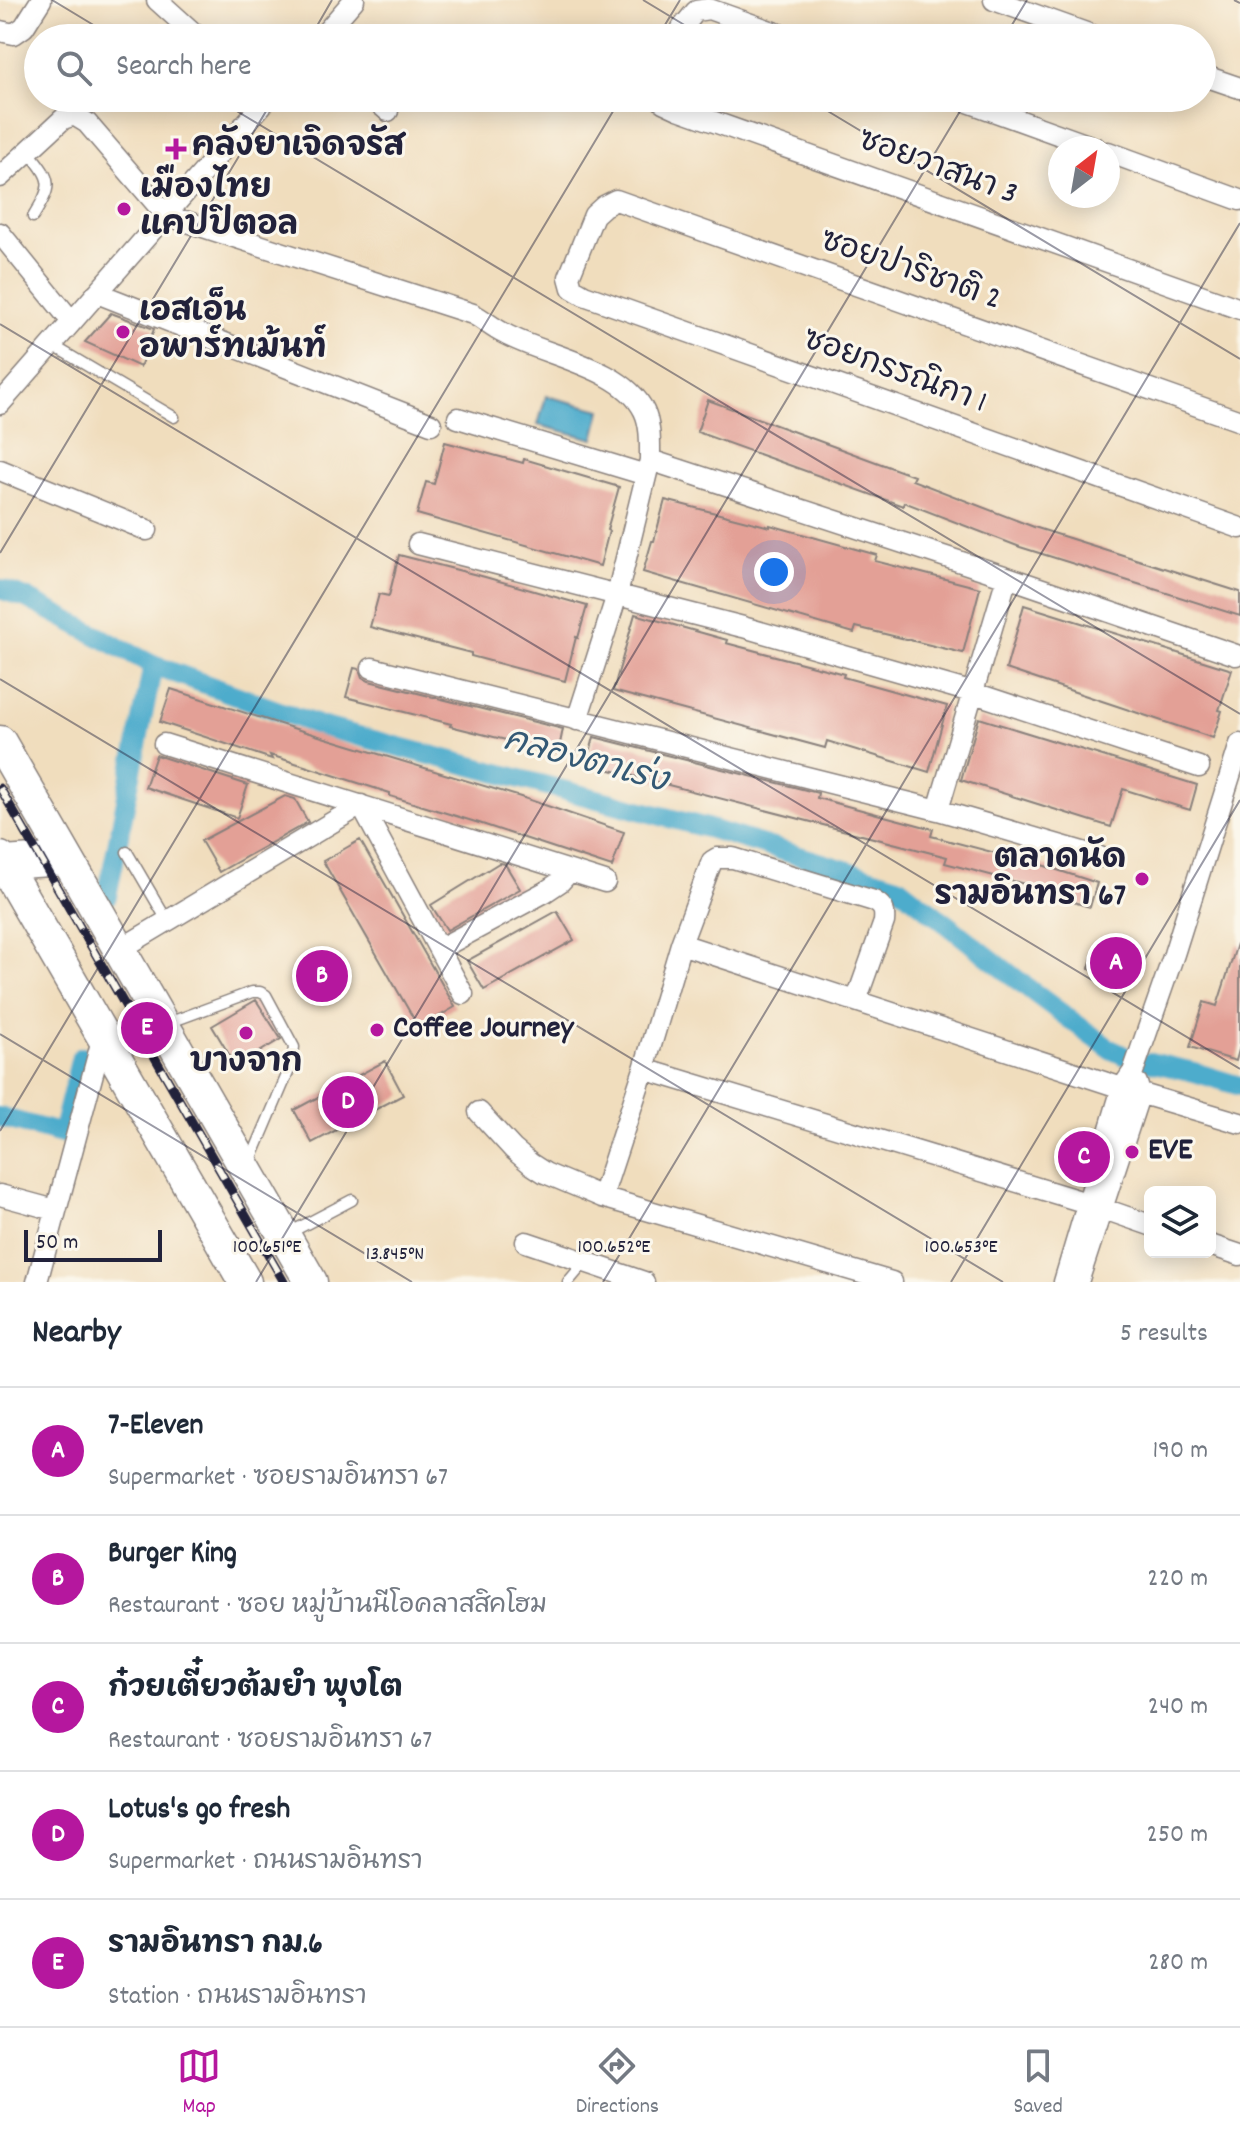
<!DOCTYPE html>
<meta charset="utf-8">
<style>
body{margin:0;font-family:Dekko,"Playpen Sans Thai",sans-serif;background:#f6f6f7;color:#1f2937}
.controls{position:absolute;right:24px;bottom:24px;display:grid;overflow:hidden;border-radius:12px;box-shadow:0 4px 20px #0003}
.controls button{width:72px;height:72px;display:grid;place-items:center;padding:0;border:0;border-bottom:2px solid #e0e1e3;background:#fff;color:#1f2937;font:40px sans-serif}
.compass{position:absolute;left:1048px;top:136px;width:72px;height:72px;border-radius:50%;background:#fff;box-shadow:0 4px 20px #0003;rotate:31deg}
.scale{position:absolute;left:24px;bottom:20px;width:138px;box-sizing:border-box;padding-left:8px;border:4px solid #22223b;border-top:0;font-size:22px;line-height:28px;white-space:nowrap;color:#22223b;-webkit-text-stroke:6px #fbf7ec;paint-order:stroke}
.you{position:absolute;left:774px;top:572px;width:28px;height:28px;margin:-20px;border:6px solid #fff;border-radius:50%;background:#1a73e8;box-shadow:0 0 0 12px #1a73e833}
.badge{display:grid;place-items:center;width:52px;height:52px;border-radius:50%;background:#b5179e;color:#fff;font-size:26px;font-weight:700}
.pin{position:absolute;translate:-50% -50%;border:4px solid #fff;box-shadow:0 2px 8px #0006}
.list{margin:0;padding:0;list-style:none}
h2{display:flex;justify-content:space-between;align-items:center;height:104px;margin:0;padding:0 32px;font-size:34px}
h2 small{font-size:26px;font-weight:400;color:#747a83}
.list li{display:grid;grid-template-columns:52px 1fr auto;gap:24px;align-items:center;box-sizing:border-box;height:128px;padding:0 32px;border-top:2px solid #e0e1e3}
.list b{display:block;font-size:30px;white-space:nowrap}
.list p{margin:0;font-size:26px;white-space:nowrap;color:#747a83}
.list em{font-size:26px;font-style:normal;color:#747a83}
.icon{flex:none;width:44px;height:44px;fill:none;stroke:currentColor;stroke-width:2;stroke-linecap:round;stroke-linejoin:round}
.map{position:relative;flex:none;width:1240px;height:1282px;overflow:hidden}
.search{position:absolute;background:#fff;box-shadow:0 4px 20px #0003;left:24px;right:24px;top:24px;height:88px;display:flex;align-items:center;gap:20px;box-sizing:border-box;padding:0 28px;border-radius:44px;color:#747a83;font-size:30px}
.sheet{height:744px;background:#fff}
nav{display:flex;justify-content:space-around;align-items:center;box-sizing:border-box;height:112px;border-top:2px solid #e0e1e3;background:#fff;font-size:22px;color:#747a83}
nav a{display:grid;justify-items:center;gap:4px}
nav .on{color:#b5179e}
.map>svg:first-child{display:block}
.water{fill:#4eaccc;stroke:#386784;stroke-width:2}
.lines{fill:none;stroke-linecap:round;stroke-linejoin:round}
.canal{stroke:#4eaccc;stroke-width:20}
.building{fill:#e3a096}
.service-casing{stroke:#89807c;stroke-width:13}
.minor-casing{stroke:#89807c;stroke-width:23}
.primary-casing{stroke:#89807c;stroke-width:35}
.service{stroke:#fff;stroke-width:10}
.minor{stroke:#fff;stroke-width:20}
.primary{stroke:#fff;stroke-width:32}
.rail-casing{stroke:#22223b;stroke-width:9}
.rail{stroke:#fbf7ec;stroke-width:6;stroke-dasharray:18;stroke-linecap:butt}
.ticks{fill:none;stroke:#22223b;stroke-width:2;stroke-opacity:0.45}
.poi-dot{fill:#b5179e;stroke:#fbf7ec;stroke-width:3}
.labels{text-anchor:middle;dominant-baseline:central;stroke-width:6;stroke-linejoin:round;paint-order:stroke}
.poi-label{font-size:32px;font-weight:bold;fill:#22223b;stroke:#fbf7ec;text-anchor:start}
.street-label{font-size:32px;fill:#22223b;stroke:#fbf7ec}
.water-label{font-size:34px;font-style:italic;fill:#345975;stroke:#fbf7ec}
.ticks-label{font-size:20px;text-anchor:middle;fill:#22223b;stroke:#fbf7ec;stroke-width:6;stroke-linejoin:round;paint-order:stroke}
</style>
<div class="map">
<svg width="1240" height="1282" viewBox="0 0 1240 1282">
<rect width="100%" height="100%" fill="#fbf7ec"/>
<filter id="ink" filterUnits="userSpaceOnUse"><feTurbulence type="fractalNoise" baseFrequency=".0125" numOctaves="2"/><feDisplacementMap in="SourceGraphic" scale="16" xChannelSelector="R" yChannelSelector="G"/><feConvolveMatrix kernelMatrix="1 2 1 2 8 2 1 2 1" color-interpolation-filters="sRGB"/></filter>
<filter id="wash" filterUnits="userSpaceOnUse"><feTurbulence type="fractalNoise" baseFrequency=".006" numOctaves="4" result="noise"/><feDisplacementMap in="SourceGraphic" scale="32" xChannelSelector="R" yChannelSelector="G"/><feGaussianBlur stdDeviation="1.8" result="paint"/><feColorMatrix in="noise" values="0 0 0 0 0 0 0 0 0 0 0 0 0 0 0 0 0 1.4 0 .05"/><feComposite in="paint" operator="in"/></filter>
<g filter="url(#wash)">
<rect width="100%" height="100%" fill="#f0ddbd"/>
<!-- water -->
<path class="water" d="M 546,396 L 601,410 L 594,439 L 538,425 Z"/>
<g class="lines">
<!-- canal -->
<path class="canal" d="M 0,589 L 26,598 L 153,665 L 320,726 L 707,828 L 898,886 L 1033,992 L 1110,1049 L 1123,1055
M 107,896 L 153,665
M 1150,1062 L 1194,1072 L 1240,1086
M 0,1117 L 62,1134 L 81,1057"/>
</g>
<g id="blocks">
<!-- building -->
<path class="building" d="M 111,313 L 154,329 L 140,367 L 85,342 Z
M 708,400 L 914,476 L 912,480 L 1034,527 L 1240,592 L 1240,616 L 1020,547 L 904,502 L 903,506 L 697,432 Z
M 445,442 L 523,463 L 524,459 L 619,487 L 607,530 L 609,531 L 600,566 L 417,514 L 426,482 L 434,484 Z
M 665,500 L 770,527 L 770,525 L 877,555 L 875,561 L 980,588 L 963,653 L 856,627 L 854,633 L 643,572 L 652,541 L 654,541 Z
M 399,555 L 485,577 L 587,606 L 578,638 L 576,637 L 565,681 L 471,656 L 471,653 L 370,627 L 379,594 L 389,596 Z
M 1024,605 L 1232,670 L 1219,710 L 1222,711 L 1213,738 L 1006,669 Z
M 635,614 L 727,640 L 726,643 L 844,674 L 843,677 L 947,706 L 929,772 L 827,741 L 825,748 L 613,691 Z
M 354,668 L 359,669 L 362,677 L 369,681 L 563,729 L 558,753 L 450,726 L 451,724 L 346,697 Z
M 171,689 L 286,726 L 524,798 L 624,832 L 612,867 L 479,823 L 390,796 L 390,793 L 270,755 L 272,759 L 160,722 Z
M 979,718 L 1197,785 L 1190,810 L 1123,789 L 1111,827 L 961,780 Z
M 594,737 L 818,793 L 817,798 L 933,829 L 931,836 L 1045,866 L 1097,883 L 1090,907 L 1050,895 L 1051,891 L 945,863 L 947,857 L 587,764 Z
M 156,755 L 248,785 L 237,818 L 145,787 Z
M 285,796 L 295,799 L 308,822 L 219,872 L 201,841 Z
M 360,840 L 455,1007 L 419,1028 L 323,861 Z
M 499,863 L 505,864 L 520,889 L 447,930 L 431,905 Z
M 557,911 L 574,940 L 484,990 L 467,961 Z
M 1096,944 L 1142,958 L 1135,982 L 1089,968 Z
M 1237,944 L 1240,945 L 1240,1046 L 1236,1061 L 1190,1047 L 1204,1002 L 1217,1006 Z
M 332,953 L 347,978 L 313,999 L 298,973 Z
M 256,1000 L 281,1039 L 236,1066 L 212,1026 Z
M 385,1061 L 403,1095 L 312,1143 L 294,1110 Z"/>
</g>
</g>
<g filter="url(#ink)">
<use href="#blocks" fill-opacity="0" stroke="#89807c" stroke-width="2"/>
<g class="lines">
<!-- service casing -->
<g class="service-casing">
<path id="service" d="M 29,152 C 53,182 53,184 33,217
M 52,345 L 174,417
M 127,852 L 168,922
M 168,1023 L 252,992 L 260,992 L 266,995 L 294,1047 L 292,1063 L 250,1162
M 289,1233 L 352,1200
M 568,1282 L 585,1262"/>
</g>
<!-- minor casing -->
<g class="minor-casing">
<path id="minor" d="M 157,0 L 199,38
M 994,0 L 1100,38
M 0,31 L 14,34 L 24,27 L 41,0
M 321,38 L 354,0
M 678,38 L 682,28 L 696,11 L 709,9 L 790,38
M 1202,75 L 1240,88
M 373,98 L 388,111
M 661,98 L 663,102 L 678,109 L 1240,309
M 957,98 L 1096,148
M 1108,152 L 1240,200
M 0,177 L 63,119 L 74,115 L 87,123 L 166,215 L 473,314 C 484,320 494,329 505,334 C 545,356 623,367 644,411 C 651,425 650,445 650,460 L 1007,577 L 1236,655
M 0,233 L 72,322
M 97,293 L 431,424
M 0,404 L 268,98
M 458,418 L 646,475
M 1240,421 L 616,200 L 604,206 L 594,215 L 569,277 L 572,288 L 584,295 L 1240,528
M 0,470 L 147,530
M 418,544 L 743,627 L 974,693 L 1199,767
M 372,668 L 938,810 L 1100,857
M 577,720 L 617,595 L 650,460
M 164,744 L 605,882
M 938,810 L 1007,577
M 681,944 L 1122,1088 L 1240,1123
M 439,949 L 545,892 L 560,882 L 570,871
M 119,950 L 361,805 L 463,994
M 644,1069 L 1087,1203 L 1150,1225
M 479,1112 L 513,1149 L 531,1164 L 545,1173 L 602,1197 L 892,1282
M 0,1195 L 55,1210
M 602,1197 L 644,1069 L 681,944 L 712,861 L 717,858 L 733,858 L 874,901 C 884,907 885,911 884,922 L 856,1001
M 526,1242 L 644,1282
M 1210,1245 L 1240,1255
M 37,1282 L 103,1036
M 1064,1282 L 1122,1088 L 1133,1072 L 1174,954 L 1240,744
M 1078,1282 L 1140,1093 L 1137,1083"/>
</g>
<!-- primary casing -->
<g class="primary-casing">
<path id="primary" d="M 0,742 L 311,1282
M 0,858 L 245,1282
M 3,863 L 66,859"/>
</g>
<!-- service -->
<use href="#service" class="service"/>
<!-- minor -->
<use href="#minor" class="minor"/>
<!-- primary -->
<use href="#primary" class="primary"/>
<!-- rail casing -->
<g class="rail-casing">
<path id="rail" d="M 0,788 L 284,1282"/>
</g>
<!-- rail -->
<use href="#rail" class="rail"/>
</g>
</g>
<!-- ticks -->
<path class="ticks" d="M 52,0 L 115,38M 643,0 L 706,38M 1234,0 L 1240,3M 310,38 L 332,0M 657,38 L 680,0M 1004,38 L 1027,0M 215,98 L 1240,714M 806,98 L 1240,359M 0,324 L 1240,1069M 0,553 L 274,98M 0,679 L 1003,1282M 0,1034 L 412,1282M 0,1131 L 621,98M 256,1282 L 968,98M 603,1282 L 1240,223M 951,1282 L 1240,800"/>
<!-- markers -->
<g class="poi-dot">
<path d="M172 137h8v8h8v8h-8v8h-8v-8h-8v-8h8z"/>
<circle cx="124" cy="209" r="8"/>
<circle cx="123" cy="332" r="8"/>
<circle cx="1142" cy="879" r="8"/>
<circle cx="377" cy="1030" r="8"/>
<circle cx="246" cy="1033" r="8"/>
<circle cx="1132" cy="1152" r="8"/>
</g>
<g class="labels">
<!-- poi labels -->
<g class="poi-label">
<text x="192" y="149">คลังยาเจิดจรัส</text>
<text x="140" y="191">เมืองไทย<tspan x="140" dy="37">แคปปิตอล</tspan></text>
<text x="139" y="314">เอสเอ็น<tspan x="139" dy="37">อพาร์ทเม้นท์</tspan></text>
<text x="1126" y="861" text-anchor="end">ตลาดนัด<tspan x="1126" dy="37">รามอินทรา 67</tspan></text>
<text x="393" y="1030">Coffee Journey</text>
<text x="246" y="1065" text-anchor="middle">บางจาก</text>
<text x="1148" y="1152">EVE</text>
</g>
<!-- street labels -->
<g class="street-label">
<text transform="translate(937 169) rotate(20)">ซอยวาสนา 3</text>
<text transform="translate(910 272) rotate(19)">ซอยปาริชาติ 2</text>
<text transform="translate(894 373) rotate(20)">ซอยกรรณิกา 1</text>
</g>
<!-- water labels -->
<g class="water-label">
<text transform="translate(585 763) rotate(15)">คลองตาเร่ง</text>
</g>
</g>
<g class="ticks-label">
<text x="267" y="1252">100.651°E</text>
<text x="614" y="1252">100.652°E</text>
<text x="961" y="1252">100.653°E</text>
<text x="395" y="1259">13.845°N</text>
</g>
</svg>
<div class="controls">
<button><svg class="icon" aria-label="layers" viewBox="0 0 24 24"><path d="M12 4l9 5-9 5-9-5zM3 14l9 5 9-5"/></svg></button>
</div>
<svg class="compass" viewBox="-18 -18 36 36"><path d="M0-13l5 13h-10z" fill="#e53935"/><path d="M0 13l5-13h-10z" fill="#747a83"/></svg>
<div class="scale">50 m</div>
<div class="you"></div>
<div class="pin badge" style="left:1116px;top:963px">A</div>
<div class="pin badge" style="left:322px;top:976px">B</div>
<div class="pin badge" style="left:1084px;top:1157px">C</div>
<div class="pin badge" style="left:348px;top:1102px">D</div>
<div class="pin badge" style="left:147px;top:1028px">E</div>
<div class="search"><svg class="icon" aria-label="search" viewBox="0 0 24 24"><circle cx="10" cy="10" r="6"/><path d="M15 15l6 6"/></svg>Search here</div>
</div>
<section class="sheet">
<h2>Nearby<small>5 results</small></h2>
<ul class="list">
<li><span class="badge">A</span><div><b>7-Eleven</b><p>Supermarket · ซอยรามอินทรา 67</p></div><em>190 m</em></li>
<li><span class="badge">B</span><div><b>Burger King</b><p>Restaurant · ซอย หมู่บ้านนีโอคลาสสิคโฮม</p></div><em>220 m</em></li>
<li><span class="badge">C</span><div><b>ก๋วยเตี๋ยวต้มยำ พุงโต</b><p>Restaurant · ซอยรามอินทรา 67</p></div><em>240 m</em></li>
<li><span class="badge">D</span><div><b>Lotus's go fresh</b><p>Supermarket · ถนนรามอินทรา</p></div><em>250 m</em></li>
<li><span class="badge">E</span><div><b>รามอินทรา กม.6</b><p>Station · ถนนรามอินทรา</p></div><em>280 m</em></li>
</ul>
</section>
<nav>
<a class="on"><svg class="icon" aria-label="map" viewBox="0 0 24 24"><path d="M3 6l6-2 6 2 6-2v14l-6 2-6-2-6 2zM9 4v14M15 6v14"/></svg>Map</a>
<a><svg class="icon" aria-label="directions" viewBox="0 0 24 24"><path d="M12 3l9 9-9 9-9-9zM9 14v-3h6M13 9l2 2-2 2"/></svg>Directions</a>
<a><svg class="icon" aria-label="saved" viewBox="0 0 24 24"><path d="M7 4h10v16l-5-4-5 4z"/></svg>Saved</a>
</nav>
